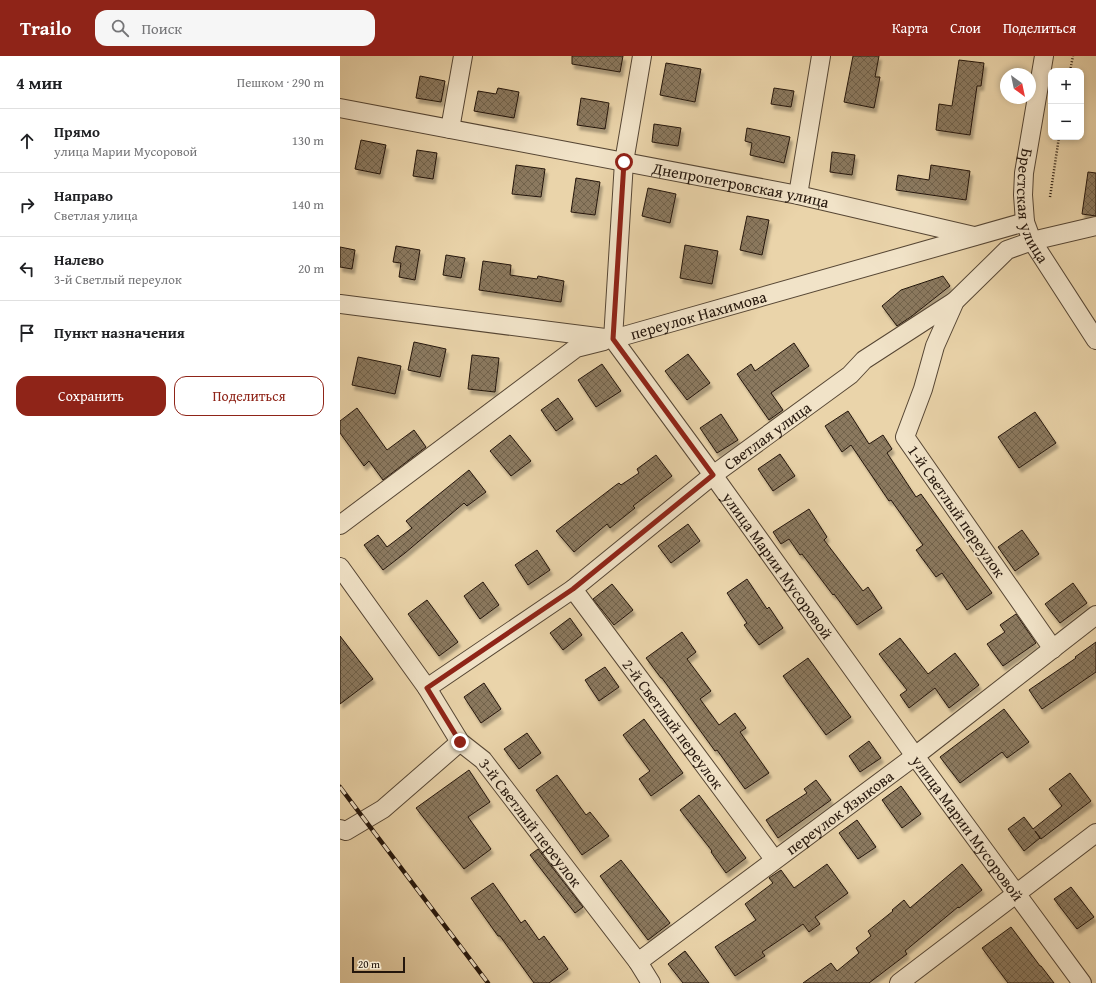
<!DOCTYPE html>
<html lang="ru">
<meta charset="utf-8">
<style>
body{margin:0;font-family:"Gentium Book Plus",serif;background:#f6f6f6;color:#202124}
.controls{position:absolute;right:12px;top:12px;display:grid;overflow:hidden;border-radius:8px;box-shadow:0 2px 6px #0003}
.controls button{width:36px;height:36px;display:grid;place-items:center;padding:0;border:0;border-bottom:1px solid #e0e0e0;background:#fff;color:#202124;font:20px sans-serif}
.compass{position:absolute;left:660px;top:12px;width:36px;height:36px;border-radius:50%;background:#fff;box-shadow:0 2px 6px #0003;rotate:147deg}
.scale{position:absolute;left:12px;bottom:10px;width:53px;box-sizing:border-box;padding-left:4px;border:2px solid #24160c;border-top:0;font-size:11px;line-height:14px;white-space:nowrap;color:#24160c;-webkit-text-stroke:3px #f1e3c8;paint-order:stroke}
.stop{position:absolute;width:12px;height:12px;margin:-9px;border:3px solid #8f2418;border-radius:50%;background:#fff}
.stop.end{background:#8f2418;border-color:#fff;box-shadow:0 1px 4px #0008}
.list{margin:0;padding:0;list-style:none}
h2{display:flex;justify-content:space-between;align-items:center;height:52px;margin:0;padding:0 16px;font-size:17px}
h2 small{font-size:13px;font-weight:400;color:#757577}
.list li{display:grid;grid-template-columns:26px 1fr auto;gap:12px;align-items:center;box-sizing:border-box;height:64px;padding:0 16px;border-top:1px solid #e0e0e0}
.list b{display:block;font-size:15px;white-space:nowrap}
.list p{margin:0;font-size:13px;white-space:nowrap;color:#757577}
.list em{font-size:13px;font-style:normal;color:#757577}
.actions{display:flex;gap:8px;padding:12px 16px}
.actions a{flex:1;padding:9px 0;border:1px solid #8f2418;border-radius:12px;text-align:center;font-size:14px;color:#8f2418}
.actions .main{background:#8f2418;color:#fff}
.icon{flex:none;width:22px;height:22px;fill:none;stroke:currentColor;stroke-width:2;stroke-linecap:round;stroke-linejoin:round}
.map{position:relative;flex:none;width:756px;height:927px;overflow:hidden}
header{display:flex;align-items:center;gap:24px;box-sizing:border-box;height:56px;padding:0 20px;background:#8f2418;color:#fff}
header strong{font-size:19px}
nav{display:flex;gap:22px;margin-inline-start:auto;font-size:14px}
.search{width:280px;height:36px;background:#f6f6f6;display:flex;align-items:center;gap:10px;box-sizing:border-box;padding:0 14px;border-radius:12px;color:#757577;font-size:15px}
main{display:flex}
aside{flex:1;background:#fff}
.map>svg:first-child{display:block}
.building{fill:url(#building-cross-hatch);stroke:#24160c;filter:url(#shadow)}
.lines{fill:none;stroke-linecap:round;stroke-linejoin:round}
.minor-casing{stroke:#564634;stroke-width:20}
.path{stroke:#24160c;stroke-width:2.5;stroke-dasharray:1 2;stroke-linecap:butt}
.minor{stroke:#f1e3c8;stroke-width:18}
.rail-casing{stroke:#24160c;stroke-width:4.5}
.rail{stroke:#f1e3c8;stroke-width:3;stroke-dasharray:9;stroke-linecap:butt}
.route{stroke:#8f2418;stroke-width:5}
.labels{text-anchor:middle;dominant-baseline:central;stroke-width:3.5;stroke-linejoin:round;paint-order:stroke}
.street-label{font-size:16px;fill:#24160c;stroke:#f1e3c8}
</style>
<header>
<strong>Trailo</strong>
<div class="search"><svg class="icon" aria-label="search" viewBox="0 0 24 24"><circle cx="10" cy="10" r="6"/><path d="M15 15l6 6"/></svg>Поиск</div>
<nav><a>Карта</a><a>Слои</a><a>Поделиться</a></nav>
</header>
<main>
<aside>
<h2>4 мин<small>Пешком · 290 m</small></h2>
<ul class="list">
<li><svg class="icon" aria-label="ahead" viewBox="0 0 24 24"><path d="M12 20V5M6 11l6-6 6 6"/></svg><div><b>Прямо</b><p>улица Марии Мусоровой</p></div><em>130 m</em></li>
<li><svg class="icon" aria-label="right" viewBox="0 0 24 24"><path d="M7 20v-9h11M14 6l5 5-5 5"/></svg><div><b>Направо</b><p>Светлая улица</p></div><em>140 m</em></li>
<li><svg class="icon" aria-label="left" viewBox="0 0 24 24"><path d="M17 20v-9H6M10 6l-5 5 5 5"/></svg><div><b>Налево</b><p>3-й Светлый переулок</p></div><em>20 m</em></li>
<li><svg class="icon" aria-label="arrive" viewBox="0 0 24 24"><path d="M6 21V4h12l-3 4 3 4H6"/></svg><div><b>Пункт назначения</b></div></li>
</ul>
<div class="actions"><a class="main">Сохранить</a><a>Поделиться</a></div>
</aside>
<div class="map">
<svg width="756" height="927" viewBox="0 0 756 927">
<defs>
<pattern id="building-cross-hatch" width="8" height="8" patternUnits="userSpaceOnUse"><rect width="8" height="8" fill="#8b795e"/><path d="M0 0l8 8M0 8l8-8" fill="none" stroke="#71624c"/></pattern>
<filter id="shadow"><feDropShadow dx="2.5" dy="4.5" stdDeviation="1" flood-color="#0004"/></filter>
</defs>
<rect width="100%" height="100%" fill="#ead4aa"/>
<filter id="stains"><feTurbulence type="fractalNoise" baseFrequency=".005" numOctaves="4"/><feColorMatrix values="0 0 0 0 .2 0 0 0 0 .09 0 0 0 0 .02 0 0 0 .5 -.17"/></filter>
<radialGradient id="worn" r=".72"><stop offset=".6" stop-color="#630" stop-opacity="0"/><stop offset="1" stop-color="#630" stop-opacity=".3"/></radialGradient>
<!-- building -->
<path class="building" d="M 232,0 L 283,0 L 280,16 L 232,8 Z
M 513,0 L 539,0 L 535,21 L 540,21 L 534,52 L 504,46 Z
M 619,4 L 644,7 L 641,30 L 637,30 L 630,79 L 596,74 L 599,48 L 612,50 Z
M 326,7 L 361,13 L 355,46 L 320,39 Z
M 80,20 L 105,25 L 101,46 L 76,42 Z
M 158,32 L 179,36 L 174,62 L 134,55 L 138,35 L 156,38 Z
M 434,32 L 454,35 L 451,51 L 431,48 Z
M 241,42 L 269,47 L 265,73 L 237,69 Z
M 314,68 L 341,72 L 338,90 L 312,86 Z
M 407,72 L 450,81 L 444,107 L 410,99 L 412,87 L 405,85 Z
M 21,84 L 46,89 L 40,118 L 15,113 Z
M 77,94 L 97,97 L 93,123 L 73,120 Z
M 492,96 L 515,99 L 512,119 L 490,116 Z
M 176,109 L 205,113 L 201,141 L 172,138 Z
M 591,109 L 630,115 L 626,144 L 556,134 L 558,119 L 589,124 Z
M 748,116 L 756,117 L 756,160 L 742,158 Z
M 236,122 L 260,126 L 255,159 L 231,156 Z
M 308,132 L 336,138 L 330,167 L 302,160 Z
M 407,160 L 429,164 L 422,199 L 400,194 Z
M 345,189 L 378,195 L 372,228 L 340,222 Z
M 56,190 L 80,194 L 75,224 L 59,221 L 61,207 L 53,206 Z
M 0,191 L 15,194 L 12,213 L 0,211 Z
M 106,199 L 125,202 L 121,222 L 103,219 Z
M 143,205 L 171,209 L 170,219 L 197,223 L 198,220 L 224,225 L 221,246 L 139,234 Z
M 603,220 L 610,230 L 572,260 L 557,270 L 542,250 L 561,234 Z
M 74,286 L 106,293 L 100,321 L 68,314 Z
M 454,287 L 469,310 L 431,337 L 443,354 L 429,364 L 397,318 L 411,308 L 415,315 Z
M 348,298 L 370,327 L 347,344 L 325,315 Z
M 132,299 L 159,302 L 155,336 L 128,333 Z
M 18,301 L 61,310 L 55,338 L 12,329 Z
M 262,308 L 281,335 L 256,351 L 238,324 Z
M 218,342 L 233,363 L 216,375 L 201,354 Z
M 17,352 L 47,394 L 74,374 L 86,391 L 43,424 L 29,405 L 24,410 L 0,377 L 0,365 Z
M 508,355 L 529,388 L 543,379 L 552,393 L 547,397 L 576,441 L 581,438 L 652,537 L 627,554 L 602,517 L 596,521 L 576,494 L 583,489 L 551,444 L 549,445 L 511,389 L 502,396 L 485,370 Z
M 695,356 L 716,387 L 679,412 L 658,381 Z
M 381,358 L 398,384 L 377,397 L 360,372 Z
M 170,379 L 191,405 L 171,420 L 150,395 Z
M 440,398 L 455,420 L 433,435 L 418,413 Z
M 316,399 L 332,420 L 293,450 L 295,452 L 270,472 L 267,468 L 234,496 L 216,475 L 276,429 L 279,427 L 281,429 L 299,417 L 297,413 Z
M 129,414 L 146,436 L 127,450 L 124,447 L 65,497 L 43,514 L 24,489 L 38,479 L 47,491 L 72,472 L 66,465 Z
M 469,453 L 487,481 L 484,484 L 523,535 L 528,531 L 542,552 L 517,569 L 494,538 L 493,539 L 462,498 L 460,499 L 449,483 L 441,488 L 433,476 Z
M 348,468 L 360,485 L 331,507 L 318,490 Z
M 682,474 L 699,498 L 675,515 L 658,491 Z
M 197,494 L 210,514 L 188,529 L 175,509 Z
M 407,523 L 427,553 L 429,551 L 443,572 L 419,589 L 404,569 L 407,567 L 387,537 Z
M 143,526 L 159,549 L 140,563 L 124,540 Z
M 733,527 L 747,547 L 720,567 L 705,548 Z
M 272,528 L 293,554 L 274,569 L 253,543 Z
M 87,544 L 118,586 L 99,600 L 68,558 Z
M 676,558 L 696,587 L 663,610 L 647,588 L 665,576 L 660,569 Z
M 230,562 L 242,579 L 223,594 L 210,577 Z
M 342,576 L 356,596 L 347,603 L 371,635 L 360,643 L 379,669 L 395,657 L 406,672 L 400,676 L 429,717 L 405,733 L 377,694 L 375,695 L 322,622 L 321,622 L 306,602 Z
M 0,580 L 33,623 L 0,648 Z
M 560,582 L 588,618 L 615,597 L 639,629 L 609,652 L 595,632 L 569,652 L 560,639 L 567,634 L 539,598 Z
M 756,586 L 756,616 L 702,653 L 689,634 L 736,602 L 735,601 Z
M 468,602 L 511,661 L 486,679 L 443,620 Z
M 265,611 L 279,631 L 259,645 L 245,624 Z
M 144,627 L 161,653 L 141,667 L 124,641 Z
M 664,653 L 689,686 L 667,702 L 662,696 L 620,727 L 600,701 Z
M 304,663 L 343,717 L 311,740 L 299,723 L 310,715 L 283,679 Z
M 187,677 L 201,697 L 179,713 L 164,693 Z
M 529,685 L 541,702 L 520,716 L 509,700 Z
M 129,714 L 150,746 L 128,761 L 151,793 L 124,813 L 76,752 Z
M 730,717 L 751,745 L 701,783 L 695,775 L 700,782 L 684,795 L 668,773 L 684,761 L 693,773 L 722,750 L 709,733 Z
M 217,719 L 246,759 L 250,756 L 269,780 L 242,799 L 196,734 Z
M 476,724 L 491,744 L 438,782 L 426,764 L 467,737 L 464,733 Z
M 561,730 L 581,758 L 562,772 L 542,744 Z
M 359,739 L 406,802 L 386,817 L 371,796 L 372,795 L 340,754 Z
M 517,764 L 536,791 L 518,803 L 499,777 Z
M 198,793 L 243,851 L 235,857 L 190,799 Z
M 281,804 L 330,867 L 308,884 L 260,820 Z
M 487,808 L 508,837 L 475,861 L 480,868 L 469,876 L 463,868 L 422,896 L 425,900 L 395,920 L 375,891 L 416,864 L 405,848 L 433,827 L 429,822 L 441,814 L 454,832 Z
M 622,808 L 642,834 L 619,852 L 618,851 L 565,895 L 567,898 L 529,927 L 463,927 L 491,907 L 497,915 L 519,897 L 516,892 L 531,880 L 528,875 L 553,855 L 552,854 L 564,844 L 570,852 Z
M 153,827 L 181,867 L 185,864 L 199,884 L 204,880 L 228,913 L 209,927 L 194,927 L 160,880 L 158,880 L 131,842 Z
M 731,831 L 754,861 L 737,873 L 714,843 Z
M 671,871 L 700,910 L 701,910 L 714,927 L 668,927 L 642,892 Z
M 345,895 L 369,927 L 343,927 L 328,908 Z"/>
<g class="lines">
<!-- minor casing -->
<g class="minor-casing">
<g id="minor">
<path id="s1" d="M 302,0 L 284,106 L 273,283 L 373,419 L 575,700 L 742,927"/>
<path id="s2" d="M 704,0 L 684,117 L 683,139 L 685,166 L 692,185 L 756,284"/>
<path id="s3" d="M 0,52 L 458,139 L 634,180"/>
<path d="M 110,73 L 123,0"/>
<path d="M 458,139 L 481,0"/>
<path id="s4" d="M 0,248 L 273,283 L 685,166"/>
<path d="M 0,469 L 236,292 L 264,285"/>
<path id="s5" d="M 0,511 L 87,632 L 120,686 L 143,704 L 298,906 L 311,927"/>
<path id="s6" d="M 233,533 L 434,803"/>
<path d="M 713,593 L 565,381 L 583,333 L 595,290 L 615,245 L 667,194 L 692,185 L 756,170"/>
<path id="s7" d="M 87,632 L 233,533 L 373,419 L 510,319 L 524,304 L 615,245"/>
<path d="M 0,773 L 6,775 L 43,753 L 120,686"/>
<path id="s8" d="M 298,906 L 575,700 L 756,559"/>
<path d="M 559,927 L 756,777"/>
</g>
</g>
<!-- path -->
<path class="path" d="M 730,15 L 733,0
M 710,141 L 719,81"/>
<!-- minor -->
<use href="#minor" class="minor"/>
<!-- rail casing -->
<g class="rail-casing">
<path id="rail" d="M 0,731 L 148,927"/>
</g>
<!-- rail -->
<use href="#rail" class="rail"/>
</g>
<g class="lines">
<!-- route -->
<path class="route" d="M 120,686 L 87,632 L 233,533 L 373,419 L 273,283 L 284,106"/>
</g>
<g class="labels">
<!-- street labels -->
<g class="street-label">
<text stroke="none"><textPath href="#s3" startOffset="408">Днепропетровская улица</textPath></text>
<text stroke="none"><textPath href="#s2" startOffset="153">Брестская улица</textPath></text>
<text stroke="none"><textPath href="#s4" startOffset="364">переулок Нахимова</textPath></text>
<text stroke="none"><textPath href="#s7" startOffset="424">Светлая улица</textPath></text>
<text transform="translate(617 455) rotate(55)">1-й Светлый переулок</text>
<text stroke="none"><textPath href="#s1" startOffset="565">улица Марии Мусоровой</textPath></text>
<text stroke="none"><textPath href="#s6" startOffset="168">2-й Светлый переулок</textPath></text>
<text stroke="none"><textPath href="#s8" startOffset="251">переулок Языкова</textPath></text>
<text stroke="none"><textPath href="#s5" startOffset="320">3-й Светлый переулок</textPath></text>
<text stroke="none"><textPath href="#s1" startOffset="889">улица Марии Мусоровой</textPath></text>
</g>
</g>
<rect width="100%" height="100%" filter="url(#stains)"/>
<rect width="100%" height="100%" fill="url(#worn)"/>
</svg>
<div class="controls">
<button>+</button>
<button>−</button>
</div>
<svg class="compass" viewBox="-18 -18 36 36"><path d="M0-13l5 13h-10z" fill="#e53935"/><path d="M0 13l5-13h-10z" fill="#757577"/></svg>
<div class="scale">20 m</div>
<div class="stop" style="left:284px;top:106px"></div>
<div class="stop end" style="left:120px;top:686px"></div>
</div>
</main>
